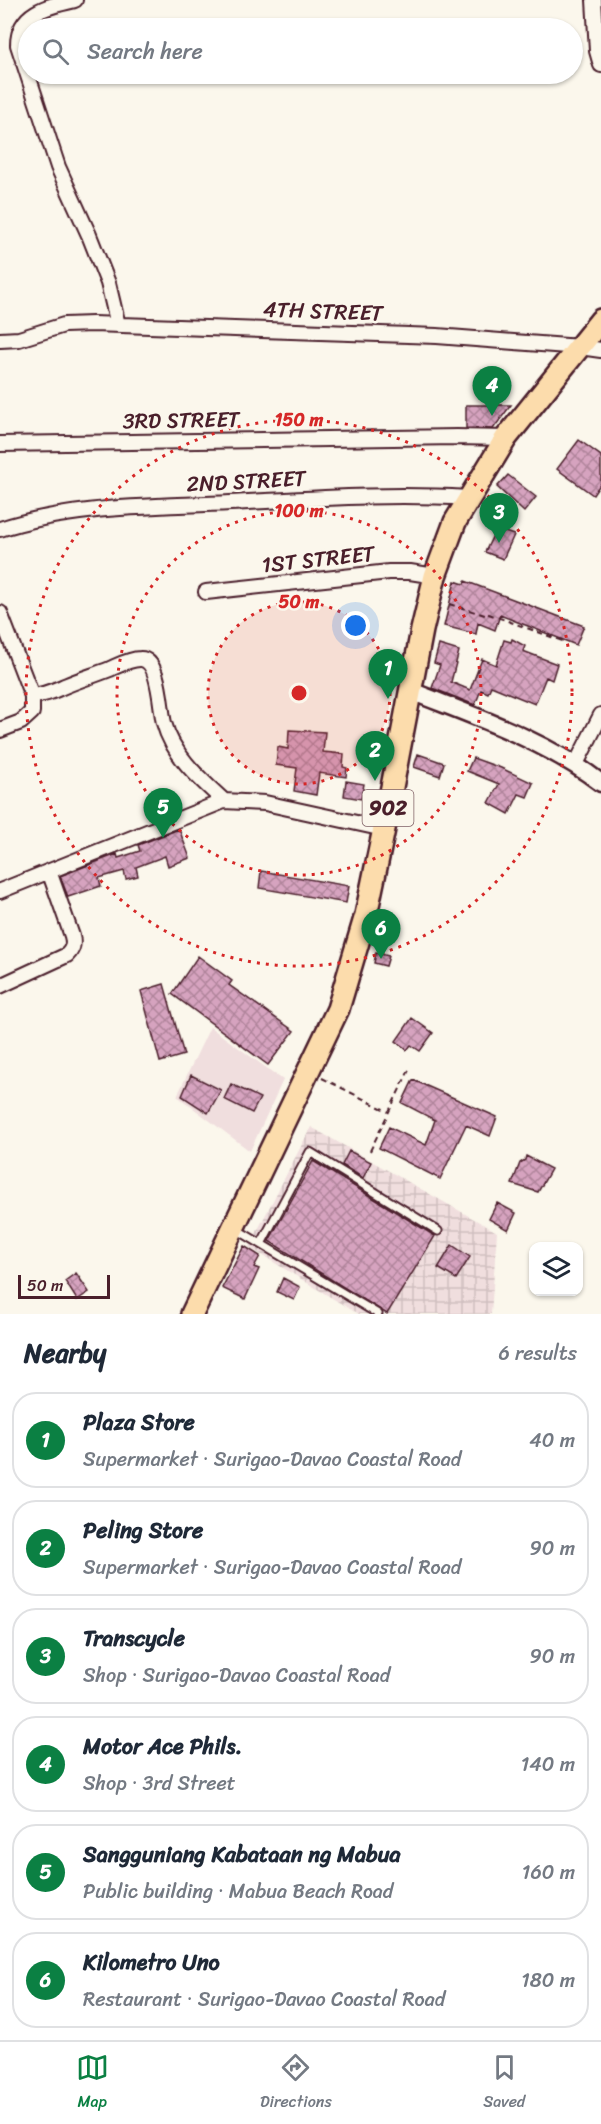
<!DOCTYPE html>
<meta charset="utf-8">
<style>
body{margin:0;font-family:Sriracha,sans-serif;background:#f2f2f3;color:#1f2937}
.controls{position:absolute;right:18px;bottom:18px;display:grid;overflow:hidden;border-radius:12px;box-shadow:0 2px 4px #0004}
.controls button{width:54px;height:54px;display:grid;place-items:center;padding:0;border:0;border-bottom:2px solid #e0e1e3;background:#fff;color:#1f2937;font:30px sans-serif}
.scale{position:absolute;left:18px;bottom:15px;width:92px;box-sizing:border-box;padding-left:6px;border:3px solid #4a1f2b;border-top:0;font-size:16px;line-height:21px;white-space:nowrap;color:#4a1f2b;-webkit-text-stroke:4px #fbf7ec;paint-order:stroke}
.you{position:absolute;left:356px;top:626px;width:21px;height:21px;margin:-15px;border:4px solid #fff;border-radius:50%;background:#1a73e8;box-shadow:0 0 0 9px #1a73e833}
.badge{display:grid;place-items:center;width:39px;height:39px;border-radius:50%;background:#0b8043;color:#fff;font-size:20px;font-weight:700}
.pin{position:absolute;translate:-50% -50px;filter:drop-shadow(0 2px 3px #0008)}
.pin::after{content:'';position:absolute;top:32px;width:21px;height:18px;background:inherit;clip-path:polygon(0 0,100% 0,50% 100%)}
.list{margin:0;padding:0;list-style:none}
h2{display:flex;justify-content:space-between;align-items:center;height:78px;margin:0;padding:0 24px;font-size:26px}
h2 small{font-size:20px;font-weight:400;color:#747a83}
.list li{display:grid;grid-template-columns:39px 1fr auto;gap:18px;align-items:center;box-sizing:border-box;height:96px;margin:0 12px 12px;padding:0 12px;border:2px solid #e0e1e3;border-radius:24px}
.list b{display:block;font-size:22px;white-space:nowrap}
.list p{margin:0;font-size:20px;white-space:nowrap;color:#747a83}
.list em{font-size:20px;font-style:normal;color:#747a83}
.icon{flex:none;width:33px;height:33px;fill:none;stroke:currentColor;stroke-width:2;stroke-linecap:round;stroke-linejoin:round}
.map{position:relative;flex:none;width:601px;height:1314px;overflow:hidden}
.search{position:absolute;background:#fff;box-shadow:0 2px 4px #0004;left:18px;right:18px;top:18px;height:66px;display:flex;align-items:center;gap:15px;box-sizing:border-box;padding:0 21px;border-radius:33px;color:#747a83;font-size:22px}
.sheet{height:726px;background:#fff}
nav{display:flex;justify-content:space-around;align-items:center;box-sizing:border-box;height:84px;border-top:2px solid #e0e1e3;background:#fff;font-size:16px;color:#747a83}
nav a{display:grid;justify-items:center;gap:3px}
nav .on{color:#0b8043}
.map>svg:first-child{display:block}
.built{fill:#f0dede}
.industrial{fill:url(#industrial-grid)}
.building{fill:url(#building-cross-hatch);stroke:#4a1f2b;stroke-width:1.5}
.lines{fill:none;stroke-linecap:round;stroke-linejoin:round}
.service-casing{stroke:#4a1f2b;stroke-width:11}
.minor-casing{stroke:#4a1f2b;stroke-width:18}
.tertiary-casing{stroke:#4a1f2b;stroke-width:21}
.trunk-casing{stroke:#4a1f2b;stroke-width:26}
.path{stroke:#4a1f2b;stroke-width:2;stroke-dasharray:6 4.5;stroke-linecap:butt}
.service{stroke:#fbf7ec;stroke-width:7}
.minor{stroke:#fbf7ec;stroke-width:14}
.tertiary{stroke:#fbf7ec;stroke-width:16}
.trunk{stroke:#fcdcac;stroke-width:21}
.ring{fill:none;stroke:#d62828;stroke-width:3;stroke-dasharray:3 6}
.labels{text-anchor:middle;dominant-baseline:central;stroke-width:5;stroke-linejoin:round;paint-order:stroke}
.shield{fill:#fbf7ec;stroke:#7f6065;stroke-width:1.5}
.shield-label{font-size:21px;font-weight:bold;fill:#4a1f2b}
.street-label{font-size:22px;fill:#4a1f2b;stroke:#fbf7ec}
.centre{fill:#d62828;stroke:#fbf7ec;stroke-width:3}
.ring-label{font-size:18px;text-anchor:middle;font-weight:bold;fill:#d62828;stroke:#fbf7ec;stroke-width:5;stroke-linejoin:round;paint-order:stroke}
</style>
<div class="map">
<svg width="601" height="1314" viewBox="0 0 601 1314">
<defs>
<pattern id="industrial-grid" width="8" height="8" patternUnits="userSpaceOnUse" patternTransform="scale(1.5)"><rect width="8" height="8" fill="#f0dede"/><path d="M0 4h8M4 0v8" fill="none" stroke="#cfbebf"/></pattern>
<pattern id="building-cross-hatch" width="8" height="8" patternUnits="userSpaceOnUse" patternTransform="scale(1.5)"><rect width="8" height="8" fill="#d6a3bf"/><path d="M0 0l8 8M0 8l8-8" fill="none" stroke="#b0849b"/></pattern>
</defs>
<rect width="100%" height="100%" fill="#fbf7ec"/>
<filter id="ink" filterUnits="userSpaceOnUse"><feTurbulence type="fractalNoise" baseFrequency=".0167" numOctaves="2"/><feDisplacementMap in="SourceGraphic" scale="12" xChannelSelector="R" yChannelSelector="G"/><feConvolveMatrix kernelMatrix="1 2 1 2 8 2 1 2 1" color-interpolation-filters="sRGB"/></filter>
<g filter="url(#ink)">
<!-- built -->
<path class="built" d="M 210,1027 L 283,1080 L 250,1151 L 177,1096 Z"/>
<!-- industrial -->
<path class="industrial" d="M 311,1127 L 497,1232 L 491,1314 L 358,1314 L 249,1247 Z"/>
<!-- building -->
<path class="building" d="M 466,405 L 511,405 L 493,429 L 466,428 Z
M 579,440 L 601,456 L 601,483 L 593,495 L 557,469 Z
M 508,475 L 536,497 L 524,512 L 497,487 Z
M 496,529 L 514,535 L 503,559 L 485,552 Z
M 455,581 L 464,584 L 465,581 L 584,626 L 576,645 L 500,615 L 495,630 L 478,623 L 476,634 L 444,626 Z
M 512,639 L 525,646 L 523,651 L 557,664 L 552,680 L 546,677 L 535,704 L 491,686 L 488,693 L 481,690 L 475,705 L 432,688 L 440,665 L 434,663 L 439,645 L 459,651 L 451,682 L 470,690 L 482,659 L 496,665 L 504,640 L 511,642 Z
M 289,730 L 325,732 L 323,752 L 344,754 L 343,767 L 347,768 L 346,777 L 319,773 L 316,795 L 294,791 L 297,768 L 276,765 L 278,747 L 288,749 Z
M 418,754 L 444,763 L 440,776 L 414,767 Z
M 473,758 L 501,768 L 533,783 L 527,797 L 519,794 L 509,814 L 489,803 L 499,784 L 467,771 Z
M 346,781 L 364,784 L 361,799 L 344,796 Z
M 179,829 L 190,858 L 168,866 L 165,856 L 136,867 L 138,876 L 126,879 L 124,871 L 99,878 L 101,886 L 68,897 L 60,876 L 117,854 L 118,858 L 140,851 L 138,845 Z
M 261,871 L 349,886 L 346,903 L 259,888 Z
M 376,953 L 389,956 L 386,966 L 374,963 Z
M 198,956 L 232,981 L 229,985 L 294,1031 L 268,1065 L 172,994 Z
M 164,984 L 184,1055 L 160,1062 L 141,991 Z
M 412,1018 L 433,1033 L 420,1051 L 411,1045 L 407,1050 L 396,1041 Z
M 191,1075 L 221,1090 L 208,1113 L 182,1096 Z
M 413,1080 L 497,1117 L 490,1136 L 466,1125 L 440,1179 L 379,1148 L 389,1127 L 426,1145 L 435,1120 L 402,1103 Z
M 231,1084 L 260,1098 L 252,1113 L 224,1099 Z
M 349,1151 L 371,1162 L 363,1178 L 342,1165 Z
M 526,1156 L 551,1169 L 538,1192 L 512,1184 L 520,1163 L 525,1160 Z
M 313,1161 L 435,1236 L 387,1314 L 269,1241 Z
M 497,1203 L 516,1213 L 508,1230 L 489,1219 Z
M 452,1245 L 470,1257 L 456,1279 L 438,1268 Z
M 244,1246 L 260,1256 L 254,1267 L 259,1269 L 245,1299 L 222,1288 Z
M 76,1273 L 89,1292 L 77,1300 L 65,1281 Z
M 283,1278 L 300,1287 L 294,1300 L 277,1292 Z"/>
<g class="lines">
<!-- service casing -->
<g class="service-casing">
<path id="service" d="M 236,1229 L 378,1314
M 261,1244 L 310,1152 L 438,1231"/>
</g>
<!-- minor casing -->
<g class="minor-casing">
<path id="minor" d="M 75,0 C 48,6 18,12 18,45 L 58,167 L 89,235 L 108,283 L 118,325
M 594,0 L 597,51 L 601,65
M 0,340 L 19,339 L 64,325 L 93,324 L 437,336 L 580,347 L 601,350
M 0,444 L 457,437 L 506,438
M 0,529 C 74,505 154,507 230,503 C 309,499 389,493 467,498
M 206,592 L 389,572 L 410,572 L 435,576
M 0,613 L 32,696 L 32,712 L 21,722 L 0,730
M 32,696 C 46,695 55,690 67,685 C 81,679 95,675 110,669 C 119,665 130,659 140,659 C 160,658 160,708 164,723 C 173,756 200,779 224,801
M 576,764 L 601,715
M 0,891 L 224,801 L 265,803 L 384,829
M 0,986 L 67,955 C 73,949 74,944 72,936 L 49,871"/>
</g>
<!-- tertiary casing -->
<g class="tertiary-casing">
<path id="tertiary" d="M 411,691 C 476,717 545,740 601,783"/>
</g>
<!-- trunk casing -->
<g class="trunk-casing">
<path id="trunk" d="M 192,1314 L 338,1009 L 366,915 L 384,829 L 422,630 L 435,576 L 455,522 L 506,438 L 601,320"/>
</g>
<!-- path -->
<path class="path" d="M 449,604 L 485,615 L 486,613 L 565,642
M 322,1078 L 389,1112
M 370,1151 L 410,1068"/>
<!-- service -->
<use href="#service" class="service"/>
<!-- minor -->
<use href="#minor" class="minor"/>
<!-- tertiary -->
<use href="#tertiary" class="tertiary"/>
<!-- trunk -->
<use href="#trunk" class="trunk"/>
</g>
</g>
<!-- distance rings -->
<circle cx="299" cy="693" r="91" fill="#d62828" fill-opacity=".12"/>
<g class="ring">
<circle cx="299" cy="693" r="91"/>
<circle cx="299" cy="693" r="182"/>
<circle cx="299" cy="693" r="273"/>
</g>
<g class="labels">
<!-- shield labels -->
<rect class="shield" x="362.5" y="790" width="51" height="36" rx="4.5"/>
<g class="shield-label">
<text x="388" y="808">902</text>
</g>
<!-- street labels -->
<g class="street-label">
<text transform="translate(323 311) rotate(2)">4TH STREET</text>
<text transform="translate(181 420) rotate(-1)">3RD STREET</text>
<text transform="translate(246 481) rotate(-3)">2ND STREET</text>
<text transform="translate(318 559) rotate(-6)">1ST STREET</text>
</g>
</g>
<circle cx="299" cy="693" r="9" class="centre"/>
<g class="ring-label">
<text x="299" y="426">150 m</text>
<text x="299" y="517">100 m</text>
<text x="299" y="608">50 m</text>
</g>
</svg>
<div class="controls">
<button><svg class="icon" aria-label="layers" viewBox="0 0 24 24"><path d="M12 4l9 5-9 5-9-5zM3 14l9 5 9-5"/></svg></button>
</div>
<div class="scale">50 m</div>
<div class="you"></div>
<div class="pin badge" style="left:388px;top:699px">1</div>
<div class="pin badge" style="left:375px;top:781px">2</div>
<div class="pin badge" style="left:499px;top:543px">3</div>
<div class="pin badge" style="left:492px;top:416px">4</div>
<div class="pin badge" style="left:163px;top:838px">5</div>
<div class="pin badge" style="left:381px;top:959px">6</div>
<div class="search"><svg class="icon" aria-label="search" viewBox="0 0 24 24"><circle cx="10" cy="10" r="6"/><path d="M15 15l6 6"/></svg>Search here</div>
</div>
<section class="sheet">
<h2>Nearby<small>6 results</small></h2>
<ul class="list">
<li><span class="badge">1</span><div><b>Plaza Store</b><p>Supermarket · Surigao-Davao Coastal Road</p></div><em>40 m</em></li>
<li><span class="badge">2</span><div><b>Peling Store</b><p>Supermarket · Surigao-Davao Coastal Road</p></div><em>90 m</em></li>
<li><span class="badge">3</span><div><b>Transcycle</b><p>Shop · Surigao-Davao Coastal Road</p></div><em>90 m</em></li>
<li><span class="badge">4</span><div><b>Motor Ace Phils.</b><p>Shop · 3rd Street</p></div><em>140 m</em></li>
<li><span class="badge">5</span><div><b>Sangguniang Kabataan ng Mabua</b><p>Public building · Mabua Beach Road</p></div><em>160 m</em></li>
<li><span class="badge">6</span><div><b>Kilometro Uno</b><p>Restaurant · Surigao-Davao Coastal Road</p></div><em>180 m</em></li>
</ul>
</section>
<nav>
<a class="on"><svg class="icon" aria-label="map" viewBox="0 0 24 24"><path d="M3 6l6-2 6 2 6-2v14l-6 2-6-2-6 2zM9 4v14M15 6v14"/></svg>Map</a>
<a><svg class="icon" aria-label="directions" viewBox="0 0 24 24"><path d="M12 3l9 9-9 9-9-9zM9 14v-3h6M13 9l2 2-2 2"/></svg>Directions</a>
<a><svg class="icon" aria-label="saved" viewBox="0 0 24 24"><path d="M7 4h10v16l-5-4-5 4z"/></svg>Saved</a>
</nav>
